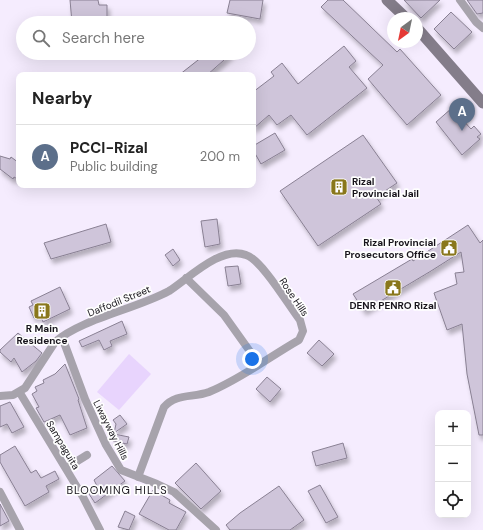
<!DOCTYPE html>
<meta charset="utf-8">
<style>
body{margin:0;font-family:"DM Sans",sans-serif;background:#f2f2f2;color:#222}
.controls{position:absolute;right:12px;bottom:12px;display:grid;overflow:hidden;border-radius:8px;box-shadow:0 4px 16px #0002}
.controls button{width:36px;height:36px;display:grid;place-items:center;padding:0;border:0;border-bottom:1px solid #e0e0e0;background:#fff;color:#222;font:20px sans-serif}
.compass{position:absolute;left:387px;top:12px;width:36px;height:36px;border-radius:50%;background:#fff;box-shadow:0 4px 16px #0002;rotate:213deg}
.you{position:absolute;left:252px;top:359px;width:14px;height:14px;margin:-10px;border:3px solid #fff;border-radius:50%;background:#1a73e8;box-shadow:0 0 0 6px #1a73e833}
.badge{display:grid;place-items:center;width:26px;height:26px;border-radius:50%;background:#89771b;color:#fff;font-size:13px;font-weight:700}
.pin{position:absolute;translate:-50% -33px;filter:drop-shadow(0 1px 2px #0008)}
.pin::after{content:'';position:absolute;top:21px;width:14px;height:12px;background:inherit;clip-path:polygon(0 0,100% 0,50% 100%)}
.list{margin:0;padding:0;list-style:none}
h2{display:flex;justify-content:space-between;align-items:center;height:52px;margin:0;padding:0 16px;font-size:17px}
h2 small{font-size:13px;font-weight:400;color:#767676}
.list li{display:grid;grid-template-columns:26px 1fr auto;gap:12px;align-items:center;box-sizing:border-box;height:64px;padding:0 16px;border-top:1px solid #e0e0e0}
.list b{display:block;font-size:15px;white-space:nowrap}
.list p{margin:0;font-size:13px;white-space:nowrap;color:#767676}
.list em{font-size:13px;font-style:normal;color:#767676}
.icon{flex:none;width:22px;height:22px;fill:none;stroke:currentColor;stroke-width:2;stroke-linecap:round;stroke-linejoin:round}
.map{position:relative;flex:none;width:483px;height:530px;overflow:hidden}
.search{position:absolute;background:#fff;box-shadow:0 4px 16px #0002;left:16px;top:16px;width:240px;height:44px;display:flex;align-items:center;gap:10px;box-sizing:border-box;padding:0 14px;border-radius:22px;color:#767676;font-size:15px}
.panel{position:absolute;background:#fff;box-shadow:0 4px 16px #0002;left:16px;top:72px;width:240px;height:116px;border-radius:8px}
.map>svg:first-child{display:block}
.green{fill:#e8d4fd}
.building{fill:#cfc5da;stroke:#898093;filter:url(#shadow)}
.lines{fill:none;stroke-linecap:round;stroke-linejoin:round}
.minor{stroke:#a7a3ac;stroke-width:8}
.secondary{stroke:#847d8a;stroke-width:11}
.labels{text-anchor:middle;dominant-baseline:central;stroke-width:3.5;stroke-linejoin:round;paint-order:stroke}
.poi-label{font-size:10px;font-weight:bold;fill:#17141b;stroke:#fefefe}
.street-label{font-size:10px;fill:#17141b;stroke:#fefefe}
.neighbourhood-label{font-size:11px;letter-spacing:1px;fill:#17141b;stroke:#fefefe}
</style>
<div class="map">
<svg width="483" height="530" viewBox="0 0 483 530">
<defs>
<filter id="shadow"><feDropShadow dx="2.5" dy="4.5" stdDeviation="2" flood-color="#0004"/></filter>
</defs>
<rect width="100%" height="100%" fill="#f5ecfe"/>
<!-- green -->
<path class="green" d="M 129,354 L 151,374 L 119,410 L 97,392 Z"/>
<!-- building -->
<path class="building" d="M 70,0 L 98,0 L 99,5 L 107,5 L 107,18 L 99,19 L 99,23 L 72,23 Z
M 230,0 L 263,0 L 260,19 L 227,13 Z
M 328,0 L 343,0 L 397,52 L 400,49 L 441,95 L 407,125 L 368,79 L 383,65 L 321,7 Z
M 404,0 L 440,0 L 421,18 Z
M 467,0 L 483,0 L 483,13 L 477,14 Z
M 451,12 L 472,32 L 454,49 L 434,29 Z
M 344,46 L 356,61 L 349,67 L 367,88 L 307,135 L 291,115 L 277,125 L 269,115 L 253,129 L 253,92 L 274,76 L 271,72 L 282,63 L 298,84 Z
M 207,53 L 232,53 L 207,75 L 179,75 Z
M 452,108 L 471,129 L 474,126 L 481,134 L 477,137 L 480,139 L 462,155 L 436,122 Z
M 275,133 L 285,150 L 261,164 L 253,150 L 253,146 Z
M 363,135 L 397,183 L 376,197 L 381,204 L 318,246 L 280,191 Z
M 0,156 L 10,159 L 11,157 L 19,163 L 19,180 L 14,177 L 13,179 L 0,169 Z
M 217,219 L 220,244 L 205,247 L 201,221 Z
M 106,224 L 111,242 L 51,259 L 44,243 Z
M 468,225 L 480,243 L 483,240 L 483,435 L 479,435 L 467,374 L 462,324 L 447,330 L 434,293 L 457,284 L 455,273 L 464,272 L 461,252 L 431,271 L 364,311 L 353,294 L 412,259 L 413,261 Z
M 173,249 L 180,260 L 173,266 L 165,255 Z
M 238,266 L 241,284 L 228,286 L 225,267 Z
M 60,287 L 70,309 L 43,322 L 40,315 L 34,318 L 29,307 L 33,305 L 31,301 Z
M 122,321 L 127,334 L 110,341 L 112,346 L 104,350 L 99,340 L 82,347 L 79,341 Z
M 18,333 L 42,353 L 36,361 L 22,372 L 14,358 L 11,362 L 0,352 L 0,350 Z
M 319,340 L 334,354 L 322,366 L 307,353 Z
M 65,364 L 79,399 L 78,400 L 87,428 L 70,435 L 60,415 L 44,422 L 36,408 L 39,407 L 32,394 L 37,391 L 35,387 L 44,383 L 43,380 L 55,374 Z
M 267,377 L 281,389 L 270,402 L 256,389 Z
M 10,402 L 24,427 L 12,433 L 7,424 L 0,427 L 0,406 Z
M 120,415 L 127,424 L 114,433 L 116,424 L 113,420 Z
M 114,434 L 129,437 L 127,444 L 113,441 Z
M 343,443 L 347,458 L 316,466 L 312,452 Z
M 15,446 L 31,473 L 36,470 L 41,478 L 55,471 L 59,479 L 46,486 L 49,492 L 25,506 L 0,462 L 0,455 Z
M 196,463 L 221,491 L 201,509 L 175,483 Z
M 112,466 L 125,481 L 95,503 L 89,494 L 98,488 L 94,480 Z
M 320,485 L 338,517 L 326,523 L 308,491 Z
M 279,486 L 304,520 L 290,530 L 230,530 L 226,525 L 240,513 Z
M 153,490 L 170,500 L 169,503 L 186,512 L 176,530 L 169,530 L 139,514 Z
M 0,504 L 9,521 L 0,526 Z
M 125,511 L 135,516 L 129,530 L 118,527 Z"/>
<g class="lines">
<!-- minor -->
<path class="minor" d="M 460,0 L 476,22 L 483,28
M 186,278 L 224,315 L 259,364
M 62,337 L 85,399 L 106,445 L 121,470 L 157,484 L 174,492 L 216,530
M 20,393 L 83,497 L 100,530
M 0,396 L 13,395 L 25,388 L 55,342 C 81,319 136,309 169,291 C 188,279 221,245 246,255 C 262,260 289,306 300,320 L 303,331 L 299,340 C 269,357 241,379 209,392 C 193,398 176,393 164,407 L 138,477
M 66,468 L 87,455
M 0,492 L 20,530"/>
<!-- secondary -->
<path class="secondary" d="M 387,0 L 406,18
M 417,28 L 483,103"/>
</g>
<!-- icons -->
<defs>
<g id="building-square" transform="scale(0.9)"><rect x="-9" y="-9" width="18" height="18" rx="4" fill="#89771b" stroke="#fefefe"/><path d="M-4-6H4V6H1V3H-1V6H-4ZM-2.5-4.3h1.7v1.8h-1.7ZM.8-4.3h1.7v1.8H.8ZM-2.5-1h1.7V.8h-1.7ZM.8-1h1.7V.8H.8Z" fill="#fff"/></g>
<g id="civic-square" transform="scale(0.9)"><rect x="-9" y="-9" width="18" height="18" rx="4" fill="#89771b" stroke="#fefefe"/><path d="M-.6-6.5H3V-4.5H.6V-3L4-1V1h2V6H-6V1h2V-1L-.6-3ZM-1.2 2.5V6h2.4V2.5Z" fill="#fff"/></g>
</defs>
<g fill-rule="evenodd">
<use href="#building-square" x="339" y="187"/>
<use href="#civic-square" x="449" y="248"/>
<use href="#civic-square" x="393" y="288"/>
<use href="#building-square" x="42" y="311"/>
</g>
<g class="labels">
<!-- poi labels -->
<g class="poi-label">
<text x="352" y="181" text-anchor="start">Rizal<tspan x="352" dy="12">Provincial Jail</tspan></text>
<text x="436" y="242" text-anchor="end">Rizal Provincial<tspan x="436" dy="12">Prosecutors Office</tspan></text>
<text x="393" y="305">DENR PENRO Rizal</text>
<text x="42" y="328">R Main<tspan x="42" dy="12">Residence</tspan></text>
</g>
<!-- street labels -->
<g class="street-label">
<text transform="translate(294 297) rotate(56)">Rose Hills</text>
<text transform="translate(119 301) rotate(-22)">Daffodil Street</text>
<text transform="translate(111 430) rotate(63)">Liwayway Hills</text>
<text transform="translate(63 445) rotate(59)">Sampaguita</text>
</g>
<!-- neighbourhood labels -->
<g class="neighbourhood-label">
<text x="117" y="490">BLOOMING HILLS</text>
</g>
</g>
</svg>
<div class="controls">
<button>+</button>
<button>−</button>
<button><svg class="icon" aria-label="locate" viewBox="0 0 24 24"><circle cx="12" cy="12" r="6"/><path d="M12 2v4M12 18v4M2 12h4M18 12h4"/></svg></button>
</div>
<svg class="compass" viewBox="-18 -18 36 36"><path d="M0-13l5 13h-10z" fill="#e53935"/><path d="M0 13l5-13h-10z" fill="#767676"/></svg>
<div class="you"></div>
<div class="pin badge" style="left:462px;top:131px;background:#5c6f8a">A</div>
<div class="search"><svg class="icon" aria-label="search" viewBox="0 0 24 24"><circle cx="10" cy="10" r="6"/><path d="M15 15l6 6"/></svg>Search here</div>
<section class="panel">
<h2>Nearby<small></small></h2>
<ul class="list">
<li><span class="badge" style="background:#5c6f8a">A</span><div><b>PCCI-Rizal</b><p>Public building</p></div><em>200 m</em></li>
</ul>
</section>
</div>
